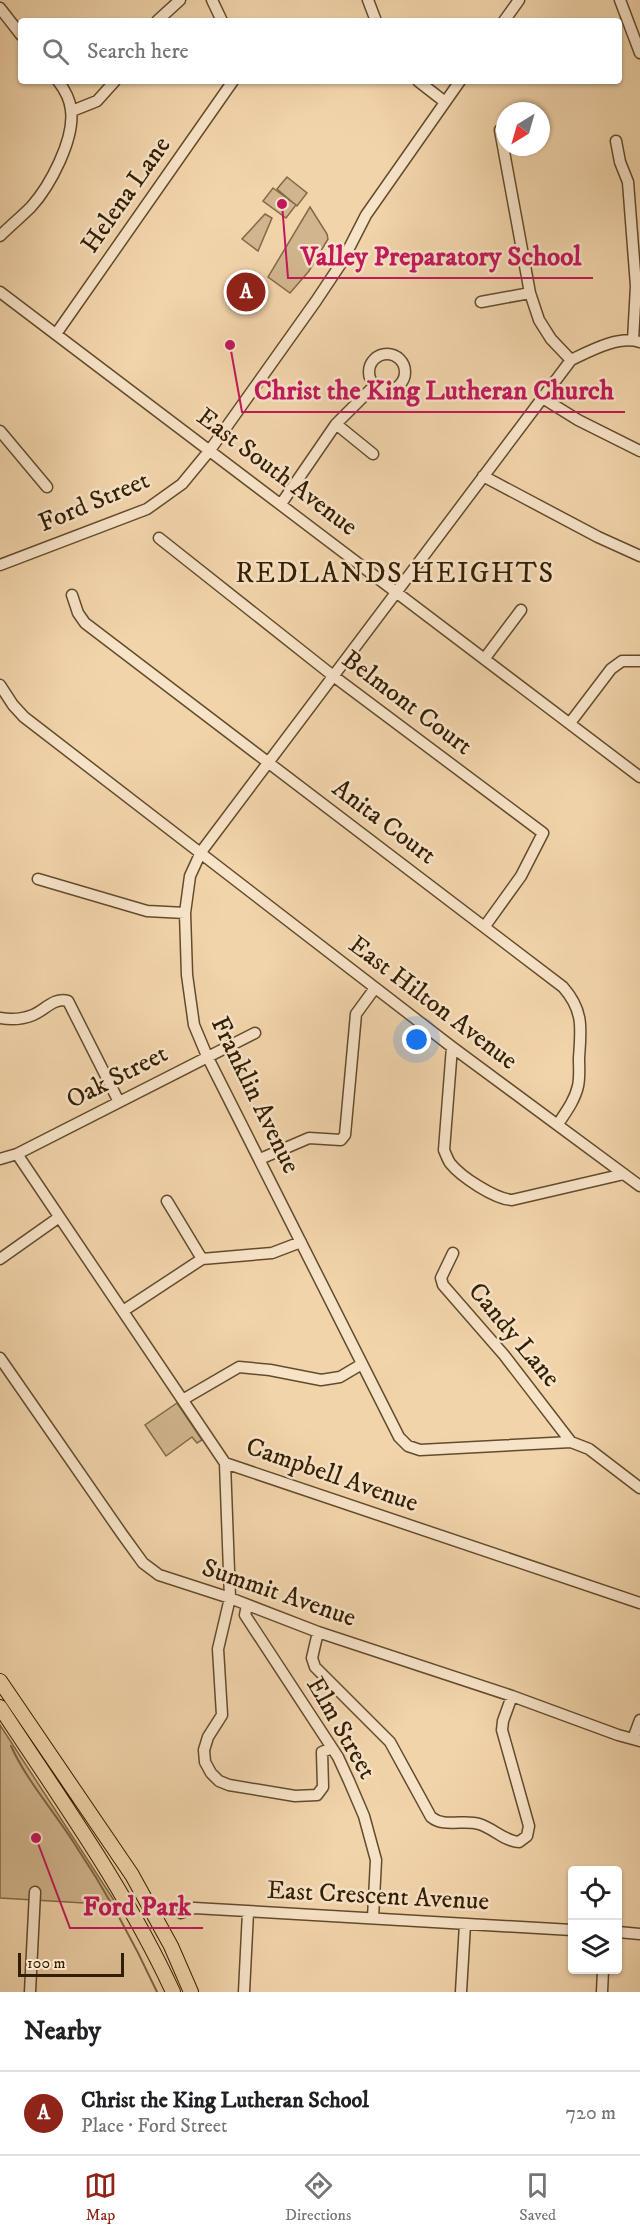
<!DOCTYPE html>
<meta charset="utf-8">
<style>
body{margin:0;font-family:"IM FELL DW Pica",serif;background:#f6f6f6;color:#202124}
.controls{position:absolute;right:18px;bottom:18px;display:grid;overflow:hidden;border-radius:6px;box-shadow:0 2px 4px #0004}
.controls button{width:54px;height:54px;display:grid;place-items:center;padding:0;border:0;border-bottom:2px solid #e0e0e0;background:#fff;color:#202124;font:30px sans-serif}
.compass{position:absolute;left:496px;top:102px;width:54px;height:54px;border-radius:50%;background:#fff;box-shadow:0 2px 4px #0004;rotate:217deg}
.scale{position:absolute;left:18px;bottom:15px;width:106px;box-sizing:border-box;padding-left:6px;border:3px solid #321f01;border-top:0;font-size:16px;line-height:21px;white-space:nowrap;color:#321f01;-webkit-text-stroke:4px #f7e3c8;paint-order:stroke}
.you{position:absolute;left:417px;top:1040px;width:21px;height:21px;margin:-15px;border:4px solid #fff;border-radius:50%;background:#1a73e8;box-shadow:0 0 0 9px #1a73e833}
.badge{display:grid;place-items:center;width:39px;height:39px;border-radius:50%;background:#8f2418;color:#fff;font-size:20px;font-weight:700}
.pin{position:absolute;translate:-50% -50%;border:3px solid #fff;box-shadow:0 2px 6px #0006}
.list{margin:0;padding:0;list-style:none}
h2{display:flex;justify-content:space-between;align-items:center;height:78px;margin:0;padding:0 24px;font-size:26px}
h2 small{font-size:20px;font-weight:400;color:#757577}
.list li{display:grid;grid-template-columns:39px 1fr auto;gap:18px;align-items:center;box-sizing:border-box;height:84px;padding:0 24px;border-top:2px solid #e0e0e0}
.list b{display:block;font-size:22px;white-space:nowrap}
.list p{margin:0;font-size:20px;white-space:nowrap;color:#757577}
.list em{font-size:20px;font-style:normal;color:#757577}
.icon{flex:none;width:33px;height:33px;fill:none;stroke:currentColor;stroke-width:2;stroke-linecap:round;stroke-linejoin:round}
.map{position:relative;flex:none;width:640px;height:1992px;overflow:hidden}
.search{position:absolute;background:#fff;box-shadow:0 2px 4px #0004;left:18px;right:18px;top:18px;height:66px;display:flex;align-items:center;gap:15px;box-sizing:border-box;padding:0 21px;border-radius:6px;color:#757577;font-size:22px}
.sheet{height:162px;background:#fff}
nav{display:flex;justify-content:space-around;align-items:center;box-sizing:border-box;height:84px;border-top:2px solid #e0e0e0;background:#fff;font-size:16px;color:#757577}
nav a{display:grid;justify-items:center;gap:3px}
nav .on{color:#8f2418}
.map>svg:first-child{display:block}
.green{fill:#d1b58e;stroke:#826a48;stroke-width:1.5}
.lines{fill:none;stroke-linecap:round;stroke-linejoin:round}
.stream{stroke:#7e6644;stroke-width:2}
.minor-casing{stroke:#624c2c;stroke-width:13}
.major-casing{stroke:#321f01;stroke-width:16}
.minor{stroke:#f7e3c8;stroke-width:10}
.major{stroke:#f2d4ab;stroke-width:14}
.labels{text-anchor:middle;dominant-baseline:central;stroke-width:5;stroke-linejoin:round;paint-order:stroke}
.street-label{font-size:26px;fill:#321f01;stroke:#f7e3c8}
.quarter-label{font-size:28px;letter-spacing:1.5px;fill:#321f01;stroke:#f7e3c8}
.leader{fill:none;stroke:#c2185b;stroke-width:2}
.callout-dot{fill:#c2185b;stroke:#f7e3c8;stroke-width:2}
.callout-label{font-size:27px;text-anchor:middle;font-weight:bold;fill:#c2185b;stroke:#f7e3c8;stroke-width:5;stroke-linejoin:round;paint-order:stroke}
</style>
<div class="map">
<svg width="640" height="1992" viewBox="0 0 640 1992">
<rect width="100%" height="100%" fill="#f2d4ab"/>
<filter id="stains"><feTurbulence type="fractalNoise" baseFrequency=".00333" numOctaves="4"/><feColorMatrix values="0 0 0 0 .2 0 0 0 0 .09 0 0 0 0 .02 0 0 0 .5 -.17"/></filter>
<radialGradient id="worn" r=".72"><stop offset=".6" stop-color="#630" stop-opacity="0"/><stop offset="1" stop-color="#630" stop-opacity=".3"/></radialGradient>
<!-- green -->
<path class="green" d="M 287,177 L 307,193 L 297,206 L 277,189 Z
M 273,188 L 296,205 L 286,218 L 263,201 Z
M 310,207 L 327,234 L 328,239 L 309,271 L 290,293 L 268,277 Z
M 265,214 L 272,218 L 258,251 L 242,239 Z
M 177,1403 L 202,1440 L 197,1443 L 192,1437 L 166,1456 L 145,1425 Z
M 0,1725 L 117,1905 L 0,1898 Z"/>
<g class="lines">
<!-- stream -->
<path class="stream" d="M 11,1746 C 27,1781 53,1810 74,1843 C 106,1891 133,1940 157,1992"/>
<!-- minor casing -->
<g class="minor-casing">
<path id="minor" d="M 212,0 L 222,21
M 368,0 L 376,21
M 620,0 L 640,53
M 0,8 L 21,35
M 157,21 L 180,0
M 504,21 L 519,0
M 418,81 L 445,102
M 72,111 L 97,101 L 115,81
M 500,130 L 530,293 L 539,320 L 551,339 L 571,360
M 616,141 L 620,162 L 628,182 L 636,286 L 633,340
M 0,236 C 10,226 21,217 31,207 C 50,186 75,139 71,110 C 70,99 65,90 58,81
M 0,292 L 640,777
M 481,302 L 530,293
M 56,334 L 233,81
M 640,342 C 619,335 590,351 571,360 L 201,852 L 190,876 L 185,913 L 187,975 L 194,1025 L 207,1056 L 399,1437 L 408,1446 L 420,1450 L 571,1442 L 589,1449 L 640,1488
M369 372a18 18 0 1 1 36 0a18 18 0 1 1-36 0Z
M 541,397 L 578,420 L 640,451
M 336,424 L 373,454
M 0,431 L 47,487
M 483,476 L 598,537 L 640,556
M 281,504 L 336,424 L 375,385
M 159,538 L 332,675 L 543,833 L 521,876 L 485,926
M 0,565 L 147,509 L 182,484 L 210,450 L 316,301 L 342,262 L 366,215 L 460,81
M 72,595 L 78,613 L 85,623 L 563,987 C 584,1011 581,1028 579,1058 C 579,1067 580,1077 578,1086 C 575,1100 566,1112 558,1124
M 485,658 L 521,610
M 0,685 L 13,705 L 24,717 L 452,1047 L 640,1186
M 570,723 L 611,669 L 622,661 L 640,661
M 38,879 L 147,911 L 185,913
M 0,1018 C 11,1020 23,1019 33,1015 C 45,1010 54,997 68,1001 L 119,1102
M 452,1047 L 444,1150 C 446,1155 448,1160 450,1163 C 461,1177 495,1199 512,1200 L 624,1174
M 17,1154 L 225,1463 L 640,1603
M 0,1159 L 17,1154 L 255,1033
M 260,1159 L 309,1138 L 341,1140 L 345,1135 L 356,1014 L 375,988
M 167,1201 L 202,1259
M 453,1253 L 441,1278 L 443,1285 L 504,1355 L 571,1442
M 0,1259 L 58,1218
M 123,1311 L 202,1259 L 272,1253 L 301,1242
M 0,1358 L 122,1534 L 143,1563 L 159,1575 L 230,1598 L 318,1632 L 512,1696 L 618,1735 L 640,1741
M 184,1399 L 239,1367 L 270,1370 L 321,1380 L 340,1377 L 362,1364
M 225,1463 L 230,1598 L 218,1649 L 222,1715 L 208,1737 L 204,1750 L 205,1762 L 211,1773 L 219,1781 L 229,1785 L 295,1796 L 317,1795 L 323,1787 L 322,1752 L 332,1748
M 247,1605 L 245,1615 L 338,1757 L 349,1781 L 364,1816 L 376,1860 L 373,1918
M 318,1632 L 312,1658 L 315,1667 L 390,1742 L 431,1817 C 444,1828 464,1819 479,1824 C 493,1828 504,1841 519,1842 L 527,1836 L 529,1826 L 502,1730 L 503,1721 L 512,1696
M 633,1739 L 640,1720
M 181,1913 L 194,1908 L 572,1930
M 618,1932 L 640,1934
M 30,1992 L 35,1892
M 244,1992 L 248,1912
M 461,1992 L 465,1924
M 602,1992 L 603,1970"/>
</g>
<!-- major casing -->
<g class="major-casing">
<path id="major" d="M 0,1681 L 132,1875 L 171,1946 L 191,1992
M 0,1707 C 61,1800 126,1890 173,1992"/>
</g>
<!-- minor -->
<use href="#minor" class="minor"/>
<!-- major -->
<use href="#major" class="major"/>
</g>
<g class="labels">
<!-- street labels -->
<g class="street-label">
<text transform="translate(126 195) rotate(-55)">Helena Lane</text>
<text transform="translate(277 472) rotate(37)">East South Avenue</text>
<text transform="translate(94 502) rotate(-23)">Ford Street</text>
<text transform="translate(407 703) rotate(37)">Belmont Court</text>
<text transform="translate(384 822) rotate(37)">Anita Court</text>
<text transform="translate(433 1003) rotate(37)">East Hilton Avenue</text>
<text transform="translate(117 1077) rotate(-27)">Oak Street</text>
<text transform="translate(255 1095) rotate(64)">Franklin Avenue</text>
<text transform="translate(514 1335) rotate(50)">Candy Lane</text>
<text transform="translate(332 1475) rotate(19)">Campbell Avenue</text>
<text transform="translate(279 1593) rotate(19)">Summit Avenue</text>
<text transform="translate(341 1728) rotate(60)">Elm Street</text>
<text transform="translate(378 1896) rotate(3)">East Crescent Avenue</text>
</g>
<!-- quarter labels -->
<g class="quarter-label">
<text x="395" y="573">REDLANDS HEIGHTS</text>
</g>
</g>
<!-- callouts -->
<path class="leader" d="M282 204L288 278H593M230 345L242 412H625M36 1838L70 1928H203"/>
<g class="callout-dot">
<circle cx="282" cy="204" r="6"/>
<circle cx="230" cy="345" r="6"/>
<circle cx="36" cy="1838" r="6"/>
</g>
<g class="callout-label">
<text x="441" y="265">Valley Preparatory School</text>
<text x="434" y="399">Christ the King Lutheran Church</text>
<text x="137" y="1915">Ford Park</text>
</g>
<rect width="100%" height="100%" filter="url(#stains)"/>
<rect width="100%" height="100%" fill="url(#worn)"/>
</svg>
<div class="controls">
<button><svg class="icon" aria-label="locate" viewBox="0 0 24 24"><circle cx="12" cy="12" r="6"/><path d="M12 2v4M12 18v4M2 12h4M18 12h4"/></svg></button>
<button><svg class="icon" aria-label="layers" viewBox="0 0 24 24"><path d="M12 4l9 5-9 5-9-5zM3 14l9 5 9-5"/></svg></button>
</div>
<svg class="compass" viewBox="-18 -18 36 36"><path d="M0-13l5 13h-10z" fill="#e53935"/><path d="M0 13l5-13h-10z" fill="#757577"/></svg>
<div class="scale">100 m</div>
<div class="you"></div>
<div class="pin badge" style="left:246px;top:292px">A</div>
<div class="search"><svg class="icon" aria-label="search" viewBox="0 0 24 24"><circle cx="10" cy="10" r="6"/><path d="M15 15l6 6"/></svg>Search here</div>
</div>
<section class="sheet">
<h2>Nearby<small></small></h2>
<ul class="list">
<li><span class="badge">A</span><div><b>Christ the King Lutheran School</b><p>Place · Ford Street</p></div><em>720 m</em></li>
</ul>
</section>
<nav>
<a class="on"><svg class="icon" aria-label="map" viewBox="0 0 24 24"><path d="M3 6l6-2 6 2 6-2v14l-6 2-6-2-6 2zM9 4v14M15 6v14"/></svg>Map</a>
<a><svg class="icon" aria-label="directions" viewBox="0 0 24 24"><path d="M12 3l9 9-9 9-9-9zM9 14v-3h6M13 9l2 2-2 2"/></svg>Directions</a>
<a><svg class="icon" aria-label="saved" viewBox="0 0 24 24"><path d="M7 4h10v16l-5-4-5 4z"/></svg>Saved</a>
</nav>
